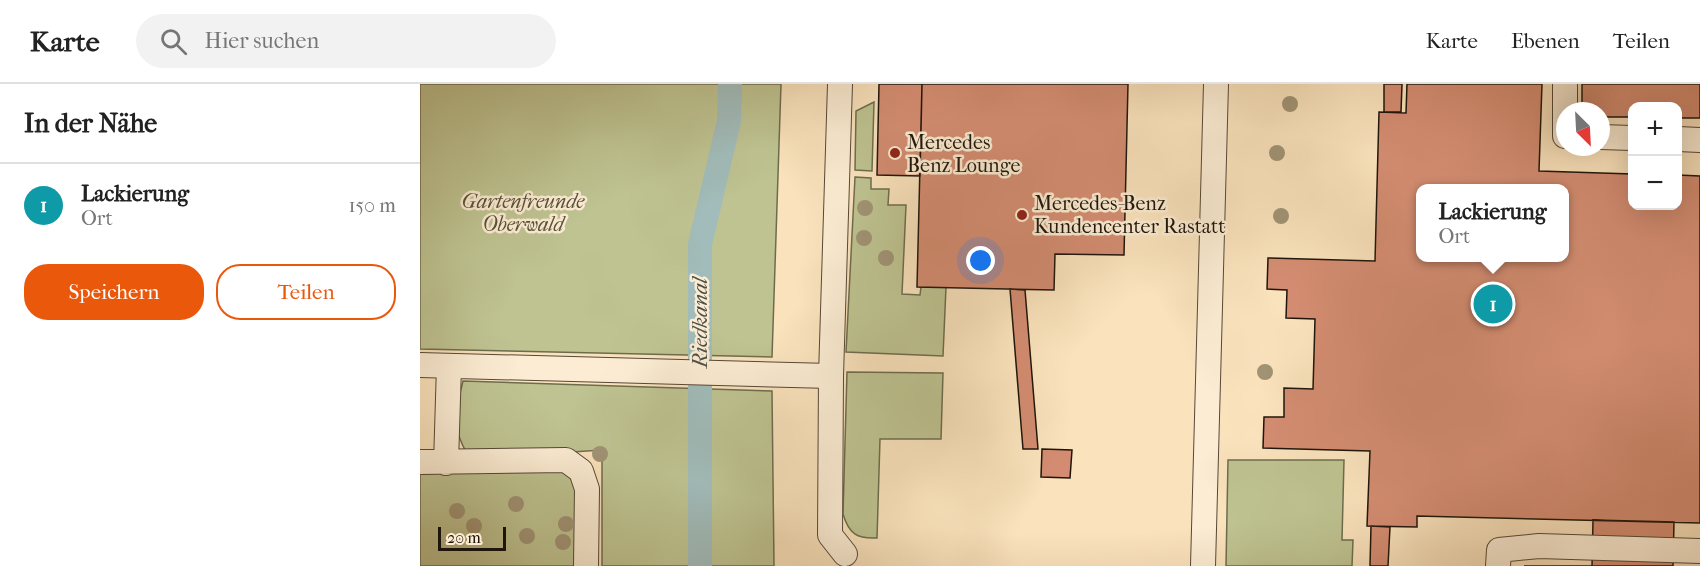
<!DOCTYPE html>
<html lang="de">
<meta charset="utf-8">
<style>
body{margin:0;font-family:"IM FELL French Canon",serif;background:#f2f2f2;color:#222}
.controls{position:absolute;right:18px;top:18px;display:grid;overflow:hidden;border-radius:12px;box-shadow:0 6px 24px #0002}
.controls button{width:54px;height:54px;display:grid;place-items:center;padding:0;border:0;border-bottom:2px solid #e0e0e0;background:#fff;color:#222;font:30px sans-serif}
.compass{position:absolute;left:1136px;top:18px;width:54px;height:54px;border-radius:50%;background:#fff;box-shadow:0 6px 24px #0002;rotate:156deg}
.scale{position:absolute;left:18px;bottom:15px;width:68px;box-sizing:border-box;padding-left:6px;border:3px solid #1f150b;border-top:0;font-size:16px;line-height:21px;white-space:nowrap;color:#1f150b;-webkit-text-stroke:4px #fbecd3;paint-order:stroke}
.you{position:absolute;left:561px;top:177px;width:21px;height:21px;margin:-15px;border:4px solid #fff;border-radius:50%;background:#1a73e8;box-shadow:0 0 0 9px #1a73e833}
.badge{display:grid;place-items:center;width:39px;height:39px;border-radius:50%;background:#ea580c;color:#fff;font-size:20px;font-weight:700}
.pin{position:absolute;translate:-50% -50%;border:3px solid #fff;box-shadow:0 2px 6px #0006}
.popup{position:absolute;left:996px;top:100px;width:153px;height:78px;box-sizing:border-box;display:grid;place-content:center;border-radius:12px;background:#fff;filter:drop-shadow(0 2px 4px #0005);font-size:20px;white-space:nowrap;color:#767676}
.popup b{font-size:22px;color:#222}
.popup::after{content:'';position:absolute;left:50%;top:100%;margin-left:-12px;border:12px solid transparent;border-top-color:#fff}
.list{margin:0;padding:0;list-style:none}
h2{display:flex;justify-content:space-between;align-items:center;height:78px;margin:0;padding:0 24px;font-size:26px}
h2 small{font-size:20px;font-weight:400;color:#767676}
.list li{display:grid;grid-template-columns:39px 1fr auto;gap:18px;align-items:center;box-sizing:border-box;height:84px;padding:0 24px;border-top:2px solid #e0e0e0}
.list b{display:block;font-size:22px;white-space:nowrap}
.list p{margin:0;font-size:20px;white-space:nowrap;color:#767676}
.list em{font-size:20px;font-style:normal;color:#767676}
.actions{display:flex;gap:12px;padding:18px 24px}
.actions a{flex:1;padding:14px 0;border:2px solid #ea580c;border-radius:24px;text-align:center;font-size:21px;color:#ea580c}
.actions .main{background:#ea580c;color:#fff}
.icon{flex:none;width:33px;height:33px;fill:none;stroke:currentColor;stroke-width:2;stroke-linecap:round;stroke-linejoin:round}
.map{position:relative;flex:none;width:1280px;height:482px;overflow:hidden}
header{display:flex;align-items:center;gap:36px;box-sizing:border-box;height:84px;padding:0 30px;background:#fff;border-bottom:2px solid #e0e0e0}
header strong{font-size:28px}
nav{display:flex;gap:33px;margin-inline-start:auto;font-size:21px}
.search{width:420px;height:54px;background:#f2f2f2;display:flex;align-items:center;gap:15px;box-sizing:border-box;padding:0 21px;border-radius:33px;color:#767676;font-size:22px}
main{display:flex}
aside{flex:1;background:#fff}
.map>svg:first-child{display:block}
.green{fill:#bec391;stroke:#6e6c4e;stroke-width:1.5}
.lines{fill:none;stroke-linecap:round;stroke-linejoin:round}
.canal{stroke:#a1bcba;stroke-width:24}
.building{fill:#d38c71;stroke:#1f150b;stroke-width:1.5;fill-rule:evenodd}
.minor-casing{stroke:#564837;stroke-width:26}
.minor{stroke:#fbecd3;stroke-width:24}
.tree{fill:#a09374}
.poi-dot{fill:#8f2418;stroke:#fbecd3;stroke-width:2}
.labels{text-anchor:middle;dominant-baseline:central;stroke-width:5;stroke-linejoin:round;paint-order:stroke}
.poi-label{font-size:20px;fill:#1f150b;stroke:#fbecd3;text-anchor:start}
.park-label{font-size:20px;font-style:italic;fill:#57523a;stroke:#fbecd3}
.water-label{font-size:21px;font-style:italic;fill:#4c4f48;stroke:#fbecd3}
</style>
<header>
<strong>Karte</strong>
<div class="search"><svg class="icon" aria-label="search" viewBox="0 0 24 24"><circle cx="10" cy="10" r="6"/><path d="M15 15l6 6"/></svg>Hier suchen</div>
<nav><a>Karte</a><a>Ebenen</a><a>Teilen</a></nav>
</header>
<main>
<aside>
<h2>In der Nähe<small></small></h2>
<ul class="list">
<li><span class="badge" style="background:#0f9aa8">1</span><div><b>Lackierung</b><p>Ort</p></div><em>150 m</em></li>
</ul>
<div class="actions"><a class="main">Speichern</a><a>Teilen</a></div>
</aside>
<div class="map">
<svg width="1280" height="482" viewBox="0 0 1280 482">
<rect width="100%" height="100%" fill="#f9e2bc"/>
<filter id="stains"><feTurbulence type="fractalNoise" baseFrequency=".00333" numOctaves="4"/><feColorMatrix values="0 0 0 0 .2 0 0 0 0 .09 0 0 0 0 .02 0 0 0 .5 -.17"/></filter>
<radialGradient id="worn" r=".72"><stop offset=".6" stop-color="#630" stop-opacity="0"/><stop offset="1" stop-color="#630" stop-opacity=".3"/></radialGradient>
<!-- green -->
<path class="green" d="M 0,0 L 361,0 L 352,273 L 0,265 Z
M 454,18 L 452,87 L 435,86 L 436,27 Z
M 435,93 L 451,94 L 451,105 L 469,105 L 468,121 L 486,121 L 482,210 L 500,211 L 501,203 L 526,203 L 523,272 L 426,268 Z
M 427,288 L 523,289 L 521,355 L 460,355 L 457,454 C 437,455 429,450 423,430 Z
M 43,297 L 352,307 L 354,482 L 182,482 L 182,366 L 106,371 L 47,370 C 30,338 35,331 43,297 Z
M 808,376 L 924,376 L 922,456 L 933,456 L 932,482 L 806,482 Z
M 119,384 C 135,385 147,386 156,401 L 156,482 L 0,482 L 0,390 Z"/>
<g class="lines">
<!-- canal -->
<path class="canal" d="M 280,482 L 280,160 L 309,37 L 310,0"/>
</g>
<!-- building -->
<path class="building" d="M 459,0 L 502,0 L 500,92 L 457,91 Z
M 502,0 L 708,0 L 704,171 L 635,170 L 634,206 L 497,203 Z
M 964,0 L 982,0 L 981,28 L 964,28 Z
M 987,0 L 1122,0 L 1119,87 L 1212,90 L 1212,122 L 1258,122 L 1258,91 L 1280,92 L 1280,439 L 997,432 L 997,443 L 947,442 L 950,367 L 843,364 L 844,333 L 864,333 L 864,304 L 893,305 L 895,235 L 866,234 L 867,206 L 847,205 L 848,174 L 955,177 L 959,28 L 986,29 ZM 1001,104 L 1145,104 L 1145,174 L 1001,174 Z
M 1162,0 L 1280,0 L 1280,34 L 1258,34 L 1258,22 L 1212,22 L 1212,33 L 1181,33 L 1181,27 L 1162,27 Z
M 590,205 L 605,206 L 618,365 L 603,365 Z
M 622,365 L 652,366 L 650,394 L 621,393 Z
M 1173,436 L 1254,438 L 1253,482 L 1104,482 L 1172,482 Z
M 951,442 L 970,443 L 968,482 L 950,482 Z"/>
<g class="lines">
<!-- minor casing -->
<g class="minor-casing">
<path id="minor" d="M 1145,0 L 1145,52
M 1181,53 L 1212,54
M 1258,55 L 1280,56
M 0,281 L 411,292 L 410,451 L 425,470
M 411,292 L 420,0
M 0,378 L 146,376 L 161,387 L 167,405 L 166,482
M 26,379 L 29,282
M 783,482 L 796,0
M 1078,482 L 1079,466 L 1119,462 L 1280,467"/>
</g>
<!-- minor -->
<use href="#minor" class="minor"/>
</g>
<!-- trees -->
<g class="tree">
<circle cx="870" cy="20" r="8"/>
<circle cx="857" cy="69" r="8"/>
<circle cx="445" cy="124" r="8"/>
<circle cx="861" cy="132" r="8"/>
<circle cx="444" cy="154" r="8"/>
<circle cx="466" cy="174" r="8"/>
<circle cx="845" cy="288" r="8"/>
<circle cx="180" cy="370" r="8"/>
<circle cx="96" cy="420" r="8"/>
<circle cx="37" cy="427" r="8"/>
<circle cx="146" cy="440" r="8"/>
<circle cx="54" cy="442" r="8"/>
<circle cx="107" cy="452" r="8"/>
<circle cx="143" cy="458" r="8"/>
</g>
<!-- markers -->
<g class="poi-dot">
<circle cx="475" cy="69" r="6"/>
<circle cx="602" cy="131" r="6"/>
</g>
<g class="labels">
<!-- poi labels -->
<g class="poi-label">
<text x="487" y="58">Mercedes<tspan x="487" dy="23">Benz Lounge</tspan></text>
<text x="614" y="119">Mercedes-Benz<tspan x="614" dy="23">Kundencenter Rastatt</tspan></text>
</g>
<!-- park labels -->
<g class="park-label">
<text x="103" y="117">Gartenfreunde<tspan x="103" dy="23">Oberwald</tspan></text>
</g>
<!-- water labels -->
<g class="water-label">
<text transform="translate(280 239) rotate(-90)">Riedkanal</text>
</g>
</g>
<rect width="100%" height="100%" filter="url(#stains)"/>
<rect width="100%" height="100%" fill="url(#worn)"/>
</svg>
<div class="controls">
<button>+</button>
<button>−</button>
</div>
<svg class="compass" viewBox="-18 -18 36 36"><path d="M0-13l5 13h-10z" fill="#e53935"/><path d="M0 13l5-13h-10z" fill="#767676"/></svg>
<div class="scale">20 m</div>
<div class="you"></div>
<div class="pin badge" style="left:1073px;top:220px;background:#0f9aa8">1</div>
<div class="popup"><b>Lackierung</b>Ort</div>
</div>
</main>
